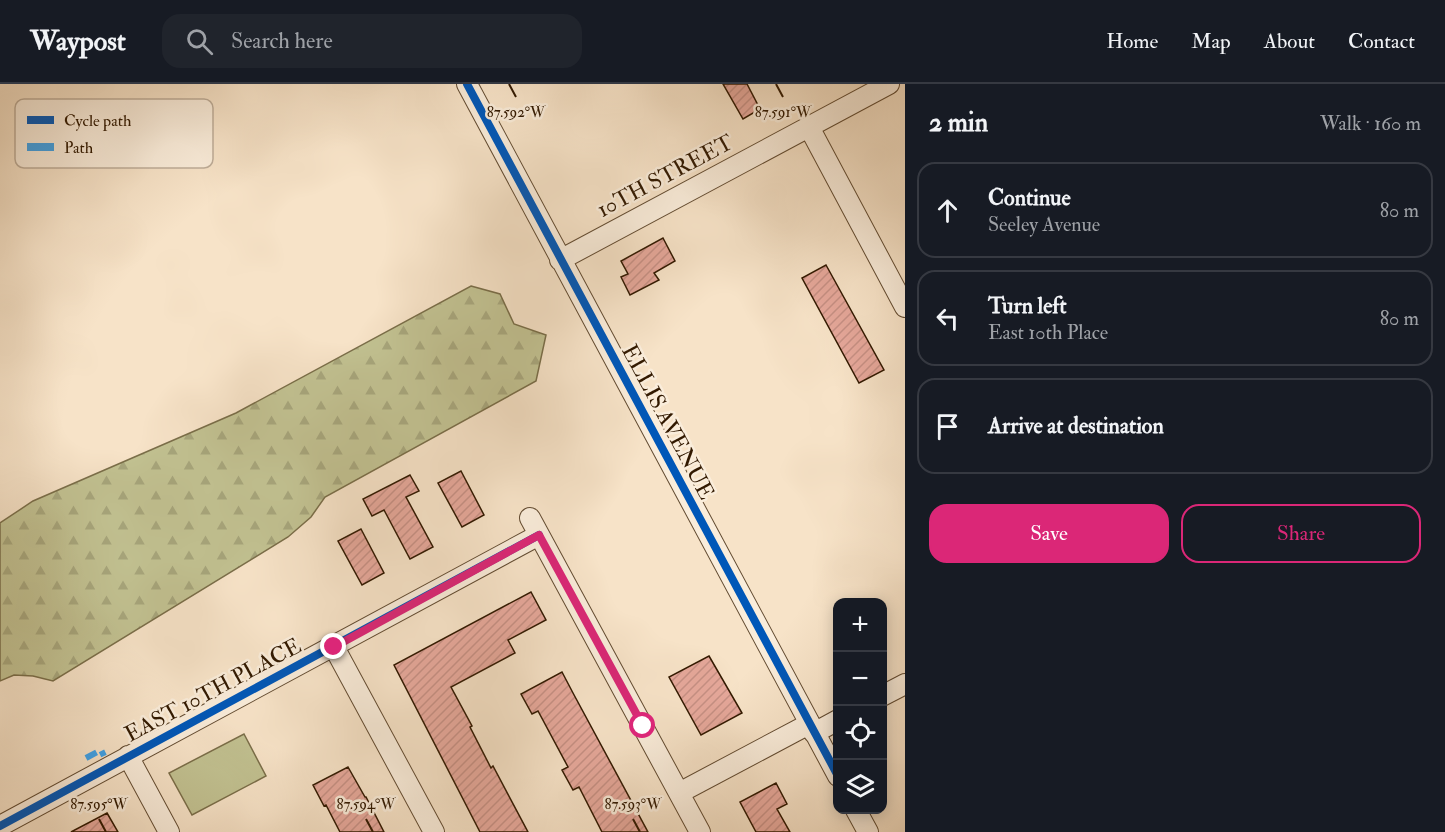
<!DOCTYPE html>
<meta charset="utf-8">
<style>
body{margin:0;font-family:"IM FELL Double Pica",serif;background:#20242c;color:#f1f3f6}
.controls{position:absolute;right:18px;bottom:18px;display:grid;overflow:hidden;border-radius:12px;box-shadow:0 3px 15px #0003}
.controls button{width:54px;height:54px;display:grid;place-items:center;padding:0;border:0;border-bottom:2px solid #363941;background:#171b24;color:#f1f3f6;font:30px sans-serif}
.stop{position:absolute;width:18px;height:18px;margin:-14px;border:4px solid #db2777;border-radius:50%;background:#fff}
.stop.end{background:#db2777;border-color:#fff;box-shadow:0 2px 6px #0008}
.list{margin:0;padding:0;list-style:none}
h2{display:flex;justify-content:space-between;align-items:center;height:78px;margin:0;padding:0 24px;font-size:26px}
h2 small{font-size:20px;font-weight:400;color:#9ea1a6}
.list li{display:grid;grid-template-columns:39px 1fr auto;gap:18px;align-items:center;box-sizing:border-box;height:96px;margin:0 12px 12px;padding:0 12px;border:2px solid #363941;border-radius:18px}
.list b{display:block;font-size:22px;white-space:nowrap}
.list p{margin:0;font-size:20px;white-space:nowrap;color:#9ea1a6}
.list em{font-size:20px;font-style:normal;color:#9ea1a6}
.actions{display:flex;gap:12px;padding:18px 24px}
.actions a{flex:1;padding:14px 0;border:2px solid #db2777;border-radius:18px;text-align:center;font-size:21px;color:#db2777}
.actions .main{background:#db2777;color:#fff}
.icon{flex:none;width:33px;height:33px;fill:none;stroke:currentColor;stroke-width:2;stroke-linecap:round;stroke-linejoin:round}
.map{position:relative;flex:none;width:905px;height:748px;overflow:hidden}
header{display:flex;align-items:center;gap:36px;box-sizing:border-box;height:84px;padding:0 30px;background:#171b24;border-bottom:2px solid #363941}
header strong{font-size:28px}
nav{display:flex;gap:33px;margin-inline-start:auto;font-size:21px}
.search{width:420px;height:54px;background:#20242c;display:flex;align-items:center;gap:15px;box-sizing:border-box;padding:0 21px;border-radius:18px;color:#9ea1a6;font-size:22px}
main{display:flex}
aside{flex:1;background:#171b24}
.map>svg:first-child{display:block}
.grass{fill:#c2c292;stroke:#7a6e49;stroke-width:1.5}
.forest{fill:url(#forest-firs);stroke:#7a6e49;stroke-width:1.5}
.building{fill:url(#building-hatch);stroke:#321900;stroke-width:1.5}
.lines{fill:none;stroke-linecap:round;stroke-linejoin:round}
.street-casing{stroke:#634c32;stroke-width:22}
.street{stroke:#faeddb;stroke-width:20}
.quiet{stroke:#3ea2e9;stroke-width:6;stroke-dasharray:12 6;stroke-linecap:butt}
.cycleway-casing{stroke:#faeddb;stroke-width:11}
.cycleway{stroke:#0057b8;stroke-width:8}
.route{stroke:#db2777;stroke-width:8}
.ticks{fill:none;stroke:#321900;stroke-width:2}
.labels{text-anchor:middle;dominant-baseline:central;stroke-width:5;stroke-linejoin:round;paint-order:stroke}
.street-label{font-size:22px;fill:#321900;stroke:#faeddb}
.key{fill:#faeddb;stroke:#bead99;stroke-width:1.5}
.key-label{font-size:16px;fill:#321900}
.ticks-label{font-size:15px;text-anchor:middle;fill:#321900;stroke:#faeddb;stroke-width:5;stroke-linejoin:round;paint-order:stroke}
</style>
<header>
<strong>Waypost</strong>
<div class="search"><svg class="icon" aria-label="search" viewBox="0 0 24 24"><circle cx="10" cy="10" r="6"/><path d="M15 15l6 6"/></svg>Search here</div>
<nav><a>Home</a><a>Map</a><a>About</a><a>Contact</a></nav>
</header>
<main>
<div class="map">
<svg width="905" height="748" viewBox="0 0 905 748">
<defs>
<pattern id="forest-firs" width="22" height="20" patternUnits="userSpaceOnUse" patternTransform="scale(1.5)"><rect width="22" height="20" fill="#c2c292"/><path d="M5 1l3.5 6h-7zM16 11l3.5 6h-7z" fill="#a7a67c"/></pattern>
<pattern id="building-hatch" width="6" height="6" patternUnits="userSpaceOnUse" patternTransform="scale(1.5)"><rect width="6" height="6" fill="#e6a89b"/><path d="M-1 1l2-2M0 6l6-6M5 7l2-2" fill="none" stroke="#c69084"/></pattern>
</defs>
<rect width="100%" height="100%" fill="#f7e3c8"/>
<filter id="stains"><feTurbulence type="fractalNoise" baseFrequency=".00333" numOctaves="4"/><feColorMatrix values="0 0 0 0 .2 0 0 0 0 .09 0 0 0 0 .02 0 0 0 .5 -.17"/></filter>
<radialGradient id="worn" r=".72"><stop offset=".6" stop-color="#630" stop-opacity="0"/><stop offset="1" stop-color="#630" stop-opacity=".3"/></radialGradient>
<!-- grass -->
<path class="grass" d="M 244,650 L 266,692 L 192,731 L 169,689 Z"/>
<!-- forest -->
<path class="forest" d="M 471,202 L 500,210 L 514,240 L 546,251 L 536,297 L 325,413 L 311,433 L 288,453 L 53,597 L 33,592 L 14,591 L 0,597 L 0,439 L 33,417 L 236,329 Z"/>
<!-- building -->
<path class="building" d="M 723,0 L 747,0 L 760,25 L 743,35 Z
M 663,154 L 675,177 L 654,189 L 659,196 L 630,211 L 621,193 L 628,190 L 621,177 Z
M 826,181 L 884,286 L 859,299 L 802,194 Z
M 461,387 L 484,431 L 462,443 L 438,399 Z
M 410,391 L 419,407 L 406,413 L 433,463 L 410,475 L 384,426 L 372,432 L 363,415 Z
M 361,445 L 384,489 L 362,501 L 338,457 Z
M 531,508 L 546,536 L 508,556 L 515,569 L 451,603 L 472,642 L 470,643 L 491,684 L 493,682 L 528,748 L 480,748 L 394,581 Z
M 709,572 L 742,629 L 701,651 L 669,593 Z
M 562,588 L 573,609 L 648,748 L 602,748 L 579,703 L 573,706 L 562,686 L 568,683 L 538,627 L 532,630 L 521,610 Z
M 348,683 L 365,713 L 366,713 L 384,748 L 340,748 L 326,721 L 324,722 L 313,701 Z
M 776,699 L 787,720 L 777,725 L 790,748 L 756,748 L 740,718 Z
M 107,729 L 118,748 L 71,748 Z"/>
<g class="lines">
<!-- street casing -->
<g class="street-casing">
<path id="street" d="M 467,0 L 838,692
M 809,43 L 905,223
M 560,176 L 889,0
M 530,434 L 700,748
M 334,563 L 434,748
M 882,612 L 905,600
M 814,649 L 838,636
M 128,672 L 169,748
M 679,709 L 809,640
M 856,726 L 868,748
M 0,742 L 539,451"/>
</g>
<!-- street -->
<use href="#street" class="street"/>
<!-- quiet -->
<path class="quiet" d="M 86,674 L 101,666 L 104,672"/>
<!-- cycleway casing -->
<g class="cycleway-casing">
<path id="cycleway" d="M 467,0 L 838,692
M 0,742 L 539,451"/>
</g>
<!-- cycleway -->
<use href="#cycleway" class="cycleway"/>
</g>
<g class="lines">
<!-- route -->
<path class="route" d="M 334,563 L 539,451 L 643,642"/>
</g>
<!-- ticks -->
<path class="ticks" d="M 509,0 L 516,13M 776,0 L 783,13M 99,735 L 106,748M 366,735 L 373,748M 633,735 L 640,748"/>
<g class="labels">
<!-- street labels -->
<g class="street-label">
<text transform="translate(665 92) rotate(-28)">10TH STREET</text>
<text transform="translate(668 338) rotate(62)">ELLIS AVENUE</text>
<text transform="translate(213 606) rotate(-28)">EAST 10TH PLACE</text>
</g>
</g>
<!-- legend -->
<rect x="15" y="15" width="198" height="69" rx="9" class="key"/>
<rect x="27" y="32" width="27" height="8" fill="#0057b8"/>
<rect x="27" y="59" width="27" height="8" fill="#3ea2e9"/>
<g class="key-label">
<text x="64" y="42">Cycle path</text>
<text x="64" y="69">Path</text>
</g>
<g class="ticks-label">
<text x="516" y="33">87.592°W</text>
<text x="783" y="33">87.591°W</text>
<text x="99" y="725">87.595°W</text>
<text x="366" y="725">87.594°W</text>
<text x="633" y="725">87.593°W</text>
</g>
<rect width="100%" height="100%" filter="url(#stains)"/>
<rect width="100%" height="100%" fill="url(#worn)"/>
</svg>
<div class="controls">
<button>+</button>
<button>−</button>
<button><svg class="icon" aria-label="locate" viewBox="0 0 24 24"><circle cx="12" cy="12" r="6"/><path d="M12 2v4M12 18v4M2 12h4M18 12h4"/></svg></button>
<button><svg class="icon" aria-label="layers" viewBox="0 0 24 24"><path d="M12 4l9 5-9 5-9-5zM3 14l9 5 9-5"/></svg></button>
</div>
<div class="stop" style="left:643px;top:642px"></div>
<div class="stop end" style="left:334px;top:563px"></div>
</div>
<aside>
<h2>2 min<small>Walk · 160 m</small></h2>
<ul class="list">
<li><svg class="icon" aria-label="ahead" viewBox="0 0 24 24"><path d="M12 20V5M6 11l6-6 6 6"/></svg><div><b>Continue</b><p>Seeley Avenue</p></div><em>80 m</em></li>
<li><svg class="icon" aria-label="left" viewBox="0 0 24 24"><path d="M17 20v-9H6M10 6l-5 5 5 5"/></svg><div><b>Turn left</b><p>East 10th Place</p></div><em>80 m</em></li>
<li><svg class="icon" aria-label="arrive" viewBox="0 0 24 24"><path d="M6 21V4h12l-3 4 3 4H6"/></svg><div><b>Arrive at destination</b></div></li>
</ul>
<div class="actions"><a class="main">Save</a><a>Share</a></div>
</aside>
</main>
